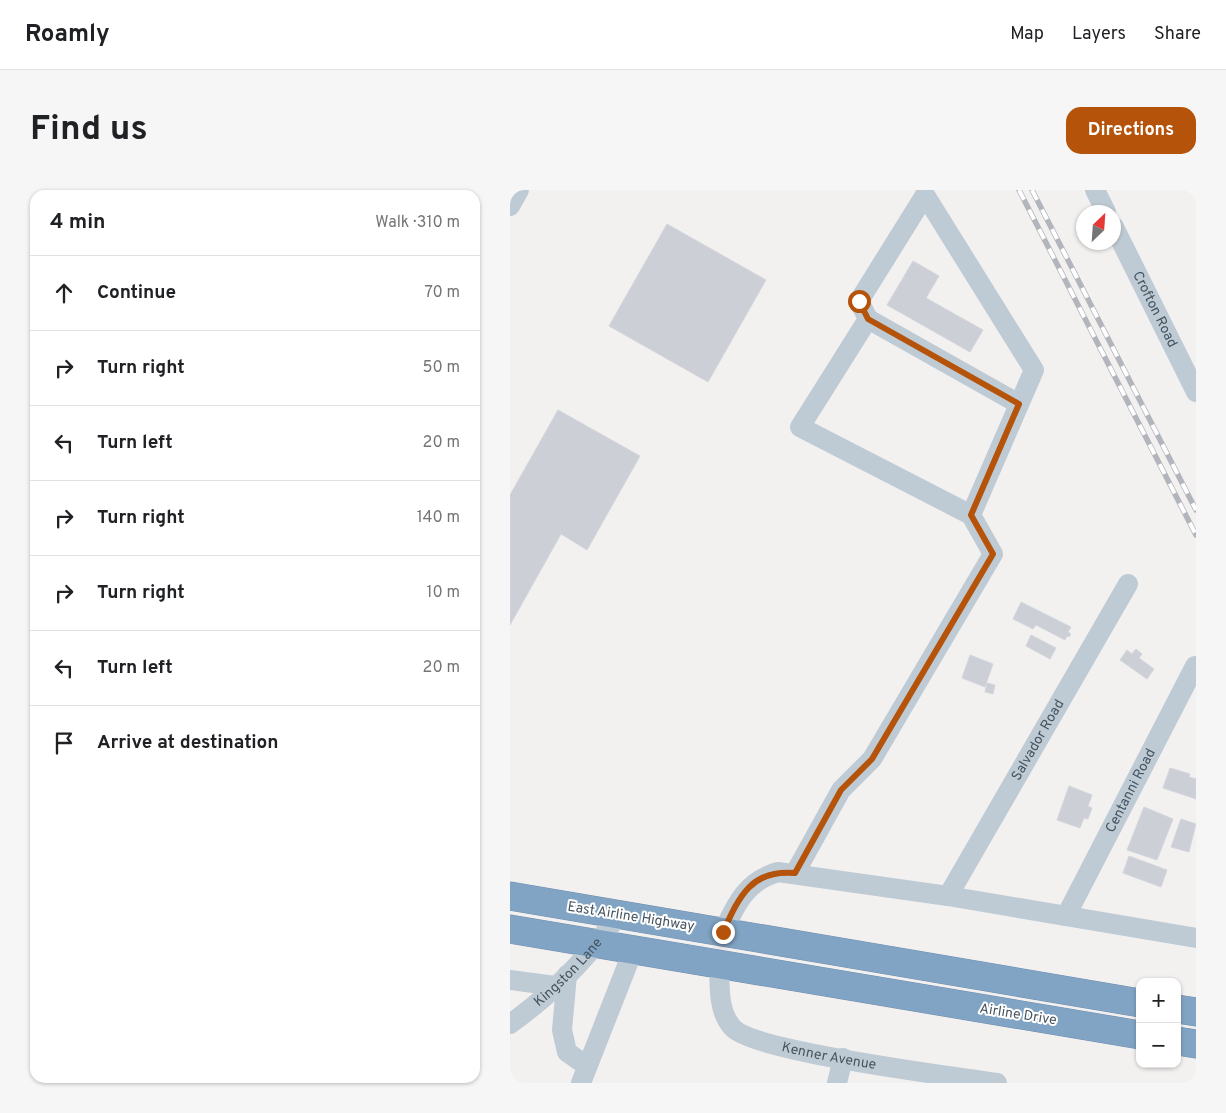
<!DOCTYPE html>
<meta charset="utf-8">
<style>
body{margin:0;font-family:Overpass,sans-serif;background:#f6f6f6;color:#202124}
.controls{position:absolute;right:15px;bottom:15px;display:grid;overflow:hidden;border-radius:10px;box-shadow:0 1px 4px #0004}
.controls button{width:45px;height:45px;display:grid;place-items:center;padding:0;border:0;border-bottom:1px solid #e0e0e0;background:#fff;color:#202124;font:25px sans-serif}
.compass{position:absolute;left:566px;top:15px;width:45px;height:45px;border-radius:50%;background:#fff;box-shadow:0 1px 4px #0004;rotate:25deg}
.stop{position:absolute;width:15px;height:15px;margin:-11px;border:4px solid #b45309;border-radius:50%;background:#fff}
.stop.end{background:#b45309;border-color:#fff;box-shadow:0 1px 5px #0008}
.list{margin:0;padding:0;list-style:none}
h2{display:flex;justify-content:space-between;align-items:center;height:65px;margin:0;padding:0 20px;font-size:21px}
h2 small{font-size:16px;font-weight:400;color:#757577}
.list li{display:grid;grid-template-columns:32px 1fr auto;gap:15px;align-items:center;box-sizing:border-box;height:75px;padding:0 20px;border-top:1px solid #e0e0e0}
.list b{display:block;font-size:19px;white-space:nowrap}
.list em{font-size:16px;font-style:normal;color:#757577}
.icon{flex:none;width:28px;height:28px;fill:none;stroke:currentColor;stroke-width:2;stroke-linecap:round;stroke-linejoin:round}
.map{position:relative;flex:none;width:686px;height:893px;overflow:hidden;border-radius:15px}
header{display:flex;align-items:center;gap:30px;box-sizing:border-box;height:70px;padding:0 25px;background:#fff;border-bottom:1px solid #e0e0e0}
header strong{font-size:24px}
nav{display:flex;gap:28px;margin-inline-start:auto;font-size:18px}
.intro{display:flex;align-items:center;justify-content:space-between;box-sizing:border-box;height:120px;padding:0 30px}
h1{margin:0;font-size:35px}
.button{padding:12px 22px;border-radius:15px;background:#b45309;color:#fff;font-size:18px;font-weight:700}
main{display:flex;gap:30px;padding:0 30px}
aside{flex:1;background:#fff;border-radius:15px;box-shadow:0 1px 4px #0004}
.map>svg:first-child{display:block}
.building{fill:#cccfd6;stroke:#d3d6dc}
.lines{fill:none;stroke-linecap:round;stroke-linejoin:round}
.highway-casing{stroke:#6e8fb0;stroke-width:29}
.minor{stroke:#bfcbd4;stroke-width:20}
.highway{stroke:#82a4c4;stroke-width:28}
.rail-casing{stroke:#b2b5bb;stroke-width:5.5}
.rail{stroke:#fff;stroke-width:4;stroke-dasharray:11;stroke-linecap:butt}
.route{stroke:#b45309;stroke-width:6}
.labels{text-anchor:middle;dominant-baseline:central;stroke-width:4;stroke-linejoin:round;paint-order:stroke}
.street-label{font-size:14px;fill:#465460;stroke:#fff}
</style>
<header>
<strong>Roamly</strong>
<nav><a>Map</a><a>Layers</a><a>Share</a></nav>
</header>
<div class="intro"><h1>Find us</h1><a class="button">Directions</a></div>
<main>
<aside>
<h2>4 min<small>Walk · 310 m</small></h2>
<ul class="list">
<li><svg class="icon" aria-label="ahead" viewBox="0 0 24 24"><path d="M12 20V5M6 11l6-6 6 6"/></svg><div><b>Continue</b></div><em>70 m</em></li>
<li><svg class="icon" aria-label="right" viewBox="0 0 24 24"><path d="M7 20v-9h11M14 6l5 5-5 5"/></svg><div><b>Turn right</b></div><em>50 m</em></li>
<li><svg class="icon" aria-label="left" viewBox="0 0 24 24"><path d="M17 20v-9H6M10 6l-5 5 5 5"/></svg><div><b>Turn left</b></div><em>20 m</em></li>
<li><svg class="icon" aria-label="right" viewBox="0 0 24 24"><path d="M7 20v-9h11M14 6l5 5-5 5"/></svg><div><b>Turn right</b></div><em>140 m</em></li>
<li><svg class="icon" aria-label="right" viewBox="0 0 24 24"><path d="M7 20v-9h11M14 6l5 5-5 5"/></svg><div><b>Turn right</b></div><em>10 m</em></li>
<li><svg class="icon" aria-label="left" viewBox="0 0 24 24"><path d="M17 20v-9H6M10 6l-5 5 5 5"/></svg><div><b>Turn left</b></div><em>20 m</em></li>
<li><svg class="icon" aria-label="arrive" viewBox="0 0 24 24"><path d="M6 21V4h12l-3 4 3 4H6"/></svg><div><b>Arrive at destination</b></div></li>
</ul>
</aside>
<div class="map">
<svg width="686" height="893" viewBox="0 0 686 893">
<rect width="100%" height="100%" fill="#f3f0f0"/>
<!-- building -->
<path class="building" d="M 157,34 L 256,90 L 198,192 L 99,136 Z
M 403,71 L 429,86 L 416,108 L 473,140 L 460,162 L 377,115 Z
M 48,220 L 130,266 L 77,360 L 51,344 L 0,435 L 0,305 Z
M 511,412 L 561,437 L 558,442 L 561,444 L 559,447 L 557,446 L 555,450 L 526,435 L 523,439 L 503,429 Z
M 521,445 L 546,458 L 540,469 L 516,456 Z
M 626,459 L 632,464 L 629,468 L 644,479 L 637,489 L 610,470 L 617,460 L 622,464 Z
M 460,465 L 483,474 L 475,497 L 452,488 Z
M 477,493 L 485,495 L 483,504 L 475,502 Z
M 660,578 L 680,584 L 679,587 L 686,589 L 686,609 L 653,598 Z
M 559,596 L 582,605 L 578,616 L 582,618 L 578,629 L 574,628 L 570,638 L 547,630 Z
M 634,617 L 663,629 L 647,670 L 617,660 Z
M 671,629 L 686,634 L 679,662 L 661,657 Z
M 619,666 L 657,680 L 651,697 L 613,683 Z"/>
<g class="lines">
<!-- highway casing -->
<g class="highway-casing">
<path id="highway" d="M 0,706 L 630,813
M 0,739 L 630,845
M 667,819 L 686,822
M 667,851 L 686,854"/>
</g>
<!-- minor -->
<g class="minor">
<path d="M 585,0 L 596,22"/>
<path d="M 0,16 L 9,0"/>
<path id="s1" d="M 604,37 L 686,202"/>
<path d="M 358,129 L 509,214"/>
<path d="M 285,683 L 331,600 L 362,569 L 483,364 L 461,325 L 524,180 L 415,5 L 349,111 L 358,129 L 290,237 L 461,325"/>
<path id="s2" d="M 438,706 L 618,394"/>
<path id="s3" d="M 556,726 L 685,476"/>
<path d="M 213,742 C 226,714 236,691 268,682 L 438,706 L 686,748"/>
<path id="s4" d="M 209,773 C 210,794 207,821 223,838 C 245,862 443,886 487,893"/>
<path d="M 57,785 L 52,840 L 57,862 L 77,876"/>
<path d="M 0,790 L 45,796"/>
<path id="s5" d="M 0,834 C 42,804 79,767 108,725"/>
<path d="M 71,893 L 124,758"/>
<path d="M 327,893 L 333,868"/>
</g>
<!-- highway -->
<use href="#highway" class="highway"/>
<!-- rail casing -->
<g class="rail-casing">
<path id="rail" d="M 509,0 L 686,345
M 522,0 L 686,320"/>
</g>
<!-- rail -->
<use href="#rail" class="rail"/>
</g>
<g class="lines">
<!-- route -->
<path class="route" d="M 213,742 C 229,707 241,679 285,683 L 331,600 L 362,569 L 483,364 L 461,325 L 509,214 L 358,129 L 349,111"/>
</g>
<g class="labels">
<!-- street labels -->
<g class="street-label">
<text stroke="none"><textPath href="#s1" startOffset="92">Crofton Road</textPath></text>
<text stroke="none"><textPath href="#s2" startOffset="180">Salvador Road</textPath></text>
<text stroke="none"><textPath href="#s3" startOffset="141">Centanni Road</textPath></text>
<text transform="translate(121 727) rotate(9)">East Airline Highway</text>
<text stroke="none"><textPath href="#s5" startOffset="78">Kingston Lane</textPath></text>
<text transform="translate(508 825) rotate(9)">Airline Drive</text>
<text stroke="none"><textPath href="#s4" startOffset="169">Kenner Avenue</textPath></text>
</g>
</g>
</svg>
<div class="controls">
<button>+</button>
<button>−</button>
</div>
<svg class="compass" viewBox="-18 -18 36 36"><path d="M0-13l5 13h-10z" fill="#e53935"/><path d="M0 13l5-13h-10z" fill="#757577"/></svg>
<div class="stop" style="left:349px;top:111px"></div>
<div class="stop end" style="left:213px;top:742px"></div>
</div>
</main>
